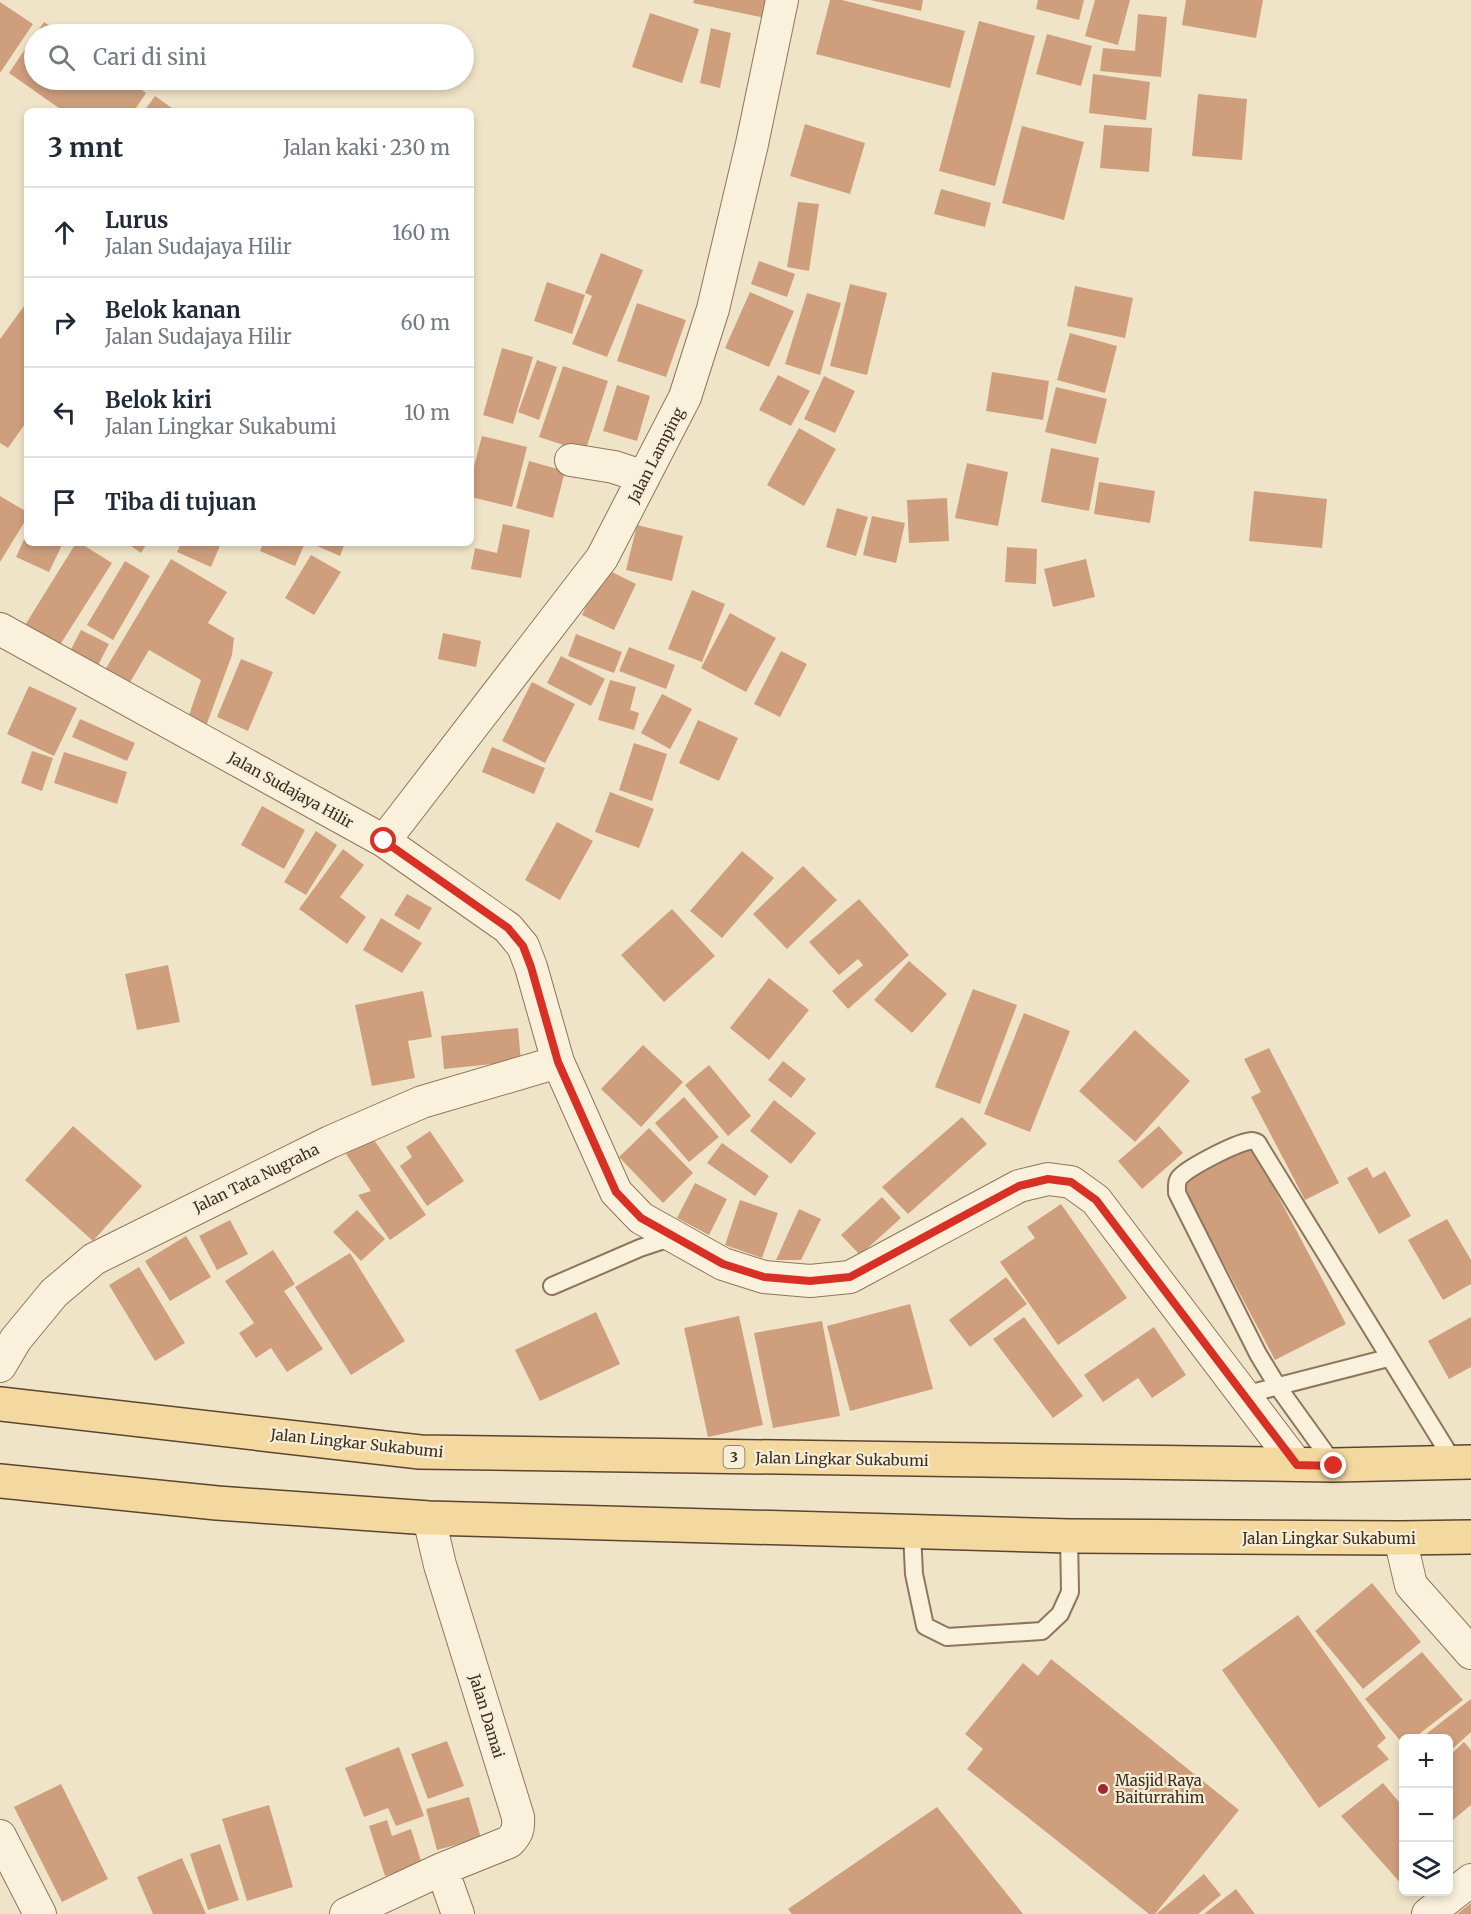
<!DOCTYPE html>
<html lang="id">
<meta charset="utf-8">
<style>
body{margin:0;font-family:Merriweather,serif;background:#f2f2f3;color:#1f2937}
.controls{position:absolute;right:18px;bottom:18px;display:grid;overflow:hidden;border-radius:9px;box-shadow:0 3px 9px #0003}
.controls button{width:54px;height:54px;display:grid;place-items:center;padding:0;border:0;border-bottom:2px solid #e0e1e3;background:#fff;color:#1f2937;font:30px sans-serif}
.stop{position:absolute;width:18px;height:18px;margin:-14px;border:4px solid #d93025;border-radius:50%;background:#fff}
.stop.end{background:#d93025;border-color:#fff;box-shadow:0 2px 6px #0008}
.list{margin:0;padding:0;list-style:none}
h2{display:flex;justify-content:space-between;align-items:center;height:78px;margin:0;padding:0 24px;font-size:26px}
h2 small{font-size:20px;font-weight:400;color:#747a83}
.list li{display:grid;grid-template-columns:39px 1fr auto;gap:18px;align-items:center;box-sizing:border-box;height:90px;padding:0 24px;border-top:2px solid #e0e1e3}
.list b{display:block;font-size:22px;white-space:nowrap}
.list p{margin:0;font-size:20px;white-space:nowrap;color:#747a83}
.list em{font-size:20px;font-style:normal;color:#747a83}
.icon{flex:none;width:33px;height:33px;fill:none;stroke:currentColor;stroke-width:2;stroke-linecap:round;stroke-linejoin:round}
.map{position:relative;flex:none;width:1471px;height:1914px;overflow:hidden}
.search{position:absolute;background:#fff;box-shadow:0 3px 9px #0003;left:24px;top:24px;width:450px;height:66px;display:flex;align-items:center;gap:15px;box-sizing:border-box;padding:0 21px;border-radius:33px;color:#747a83;font-size:22px}
.panel{position:absolute;background:#fff;box-shadow:0 3px 9px #0003;left:24px;top:108px;width:450px;height:438px;border-radius:9px}
.map>svg:first-child{display:block}
.building{fill:#cf9f7d}
.lines{fill:none;stroke-linecap:round;stroke-linejoin:round}
.service-casing{stroke:#8d765c;stroke-width:20}
.minor-casing{stroke:#8d765c;stroke-width:34}
.primary-casing{stroke:#5b4430;stroke-width:36}
.service{stroke:#faf1dc;stroke-width:16}
.minor{stroke:#faf1dc;stroke-width:32}
.primary{stroke:#f3d9a0;stroke-width:33}
.route{stroke:#d93025;stroke-width:8}
.poi-dot{fill:#9e2a2b;stroke:#f7eed8;stroke-width:2}
.labels{text-anchor:middle;dominant-baseline:central;stroke-width:4.5;stroke-linejoin:round;paint-order:stroke}
.shield{fill:#f7eed8;stroke:#756857;stroke-width:1.5}
.shield-label{font-size:14px;font-weight:bold;fill:#3d2e20}
.street-label{font-size:15px;fill:#3d2e20;stroke:#f7eed8}
.poi-label{font-size:15px;fill:#3d2e20;stroke:#f7eed8;text-anchor:start}
</style>
<div class="map">
<svg width="1471" height="1914" viewBox="0 0 1471 1914">
<rect width="100%" height="100%" fill="#f0e4c8"/>
<!-- building -->
<path class="building" d="M 694,0 L 768,0 L 765,18 L 693,3 Z
M 830,0 L 842,0 L 965,31 L 950,88 L 816,54 Z
M 870,0 L 923,0 L 921,11 Z
M 1038,0 L 1084,0 L 1079,20 L 1036,9 Z
M 1095,0 L 1130,0 L 1118,45 L 1085,36 Z
M 1186,0 L 1263,0 L 1256,38 L 1182,25 Z
M 0,2 L 33,24 L 0,73 Z
M 650,13 L 699,29 L 682,83 L 632,67 Z
M 1138,14 L 1167,17 L 1161,77 L 1100,71 L 1103,48 L 1135,51 Z
M 979,21 L 1035,36 L 995,186 L 939,171 Z
M 44,22 L 62,34 L 36,34 Z
M 711,28 L 731,33 L 720,88 L 700,83 Z
M 1047,34 L 1092,46 L 1081,86 L 1036,74 Z
M 34,36 L 34,80 L 127,80 L 146,93 L 134,111 L 63,111 L 9,73 Z
M 1093,74 L 1150,82 L 1146,120 L 1089,113 Z
M 1198,94 L 1247,99 L 1242,160 L 1192,156 Z
M 155,96 L 176,111 L 144,111 Z
M 805,124 L 865,143 L 850,194 L 790,176 Z
M 1104,125 L 1152,128 L 1149,172 L 1100,168 Z
M 1022,126 L 1084,142 L 1064,220 L 1002,203 Z
M 941,189 L 991,203 L 985,227 L 934,214 Z
M 798,202 L 819,204 L 809,271 L 787,267 Z
M 601,253 L 643,270 L 607,357 L 572,344 L 592,296 L 585,293 Z
M 759,261 L 795,274 L 787,297 L 751,284 Z
M 547,282 L 585,295 L 572,334 L 534,321 Z
M 850,284 L 887,293 L 867,375 L 830,366 Z
M 1075,286 L 1133,298 L 1125,338 L 1067,326 Z
M 750,292 L 794,311 L 769,367 L 725,348 Z
M 807,293 L 841,303 L 820,375 L 785,364 Z
M 27,302 L 27,421 L 8,448 L 0,443 L 0,339 Z
M 637,303 L 686,320 L 666,377 L 617,361 Z
M 1070,333 L 1117,346 L 1105,393 L 1057,380 Z
M 502,348 L 533,357 L 513,424 L 483,415 Z
M 537,360 L 557,367 L 539,420 L 518,412 Z
M 563,366 L 608,381 L 585,452 L 539,437 Z
M 992,372 L 1049,381 L 1043,420 L 986,411 Z
M 778,375 L 810,391 L 791,426 L 759,410 Z
M 824,376 L 855,391 L 835,433 L 804,419 Z
M 617,385 L 650,396 L 637,441 L 603,431 Z
M 1056,387 L 1107,399 L 1096,444 L 1045,432 Z
M 799,428 L 836,449 L 804,506 L 767,485 Z
M 482,436 L 527,447 L 512,507 L 471,497 L 471,478 Z
M 1051,448 L 1099,458 L 1089,511 L 1041,502 Z
M 529,461 L 565,471 L 553,518 L 516,508 Z
M 967,463 L 1008,472 L 998,526 L 955,518 Z
M 1099,482 L 1155,491 L 1150,523 L 1094,514 Z
M 1254,491 L 1327,499 L 1322,548 L 1249,541 Z
M 0,496 L 27,512 L 27,518 L 0,562 Z
M 947,498 L 949,541 L 909,543 L 907,500 Z
M 837,508 L 868,517 L 856,556 L 826,547 Z
M 872,516 L 905,523 L 896,563 L 863,555 Z
M 503,524 L 530,530 L 521,578 L 471,569 L 475,548 L 497,553 Z
M 637,525 L 683,536 L 672,581 L 626,570 Z
M 27,533 L 27,543 L 63,543 L 49,572 L 16,557 Z
M 76,543 L 80,543 L 112,563 L 56,651 L 22,630 Z
M 127,543 L 147,543 L 141,553 Z
M 181,543 L 221,543 L 211,567 L 177,552 Z
M 263,543 L 305,543 L 295,566 L 260,551 Z
M 310,543 L 345,543 L 340,556 Z
M 1007,547 L 1037,549 L 1036,584 L 1005,582 Z
M 311,555 L 341,572 L 314,615 L 285,598 Z
M 171,559 L 227,592 L 208,623 L 234,638 L 232,655 L 205,729 L 188,718 L 201,680 L 149,650 L 126,689 L 102,675 Z
M 1086,559 L 1095,597 L 1053,607 L 1044,569 Z
M 125,561 L 150,576 L 113,640 L 87,625 Z
M 604,568 L 636,584 L 614,630 L 582,615 Z
M 692,590 L 725,604 L 702,662 L 668,649 Z
M 730,613 L 776,638 L 746,692 L 701,668 Z
M 81,630 L 109,644 L 95,671 L 67,657 Z
M 443,633 L 481,641 L 476,667 L 438,659 Z
M 576,634 L 622,652 L 614,673 L 568,656 Z
M 629,647 L 675,665 L 666,689 L 619,671 Z
M 781,651 L 807,664 L 780,717 L 754,704 Z
M 561,656 L 605,679 L 591,706 L 547,683 Z
M 241,659 L 273,672 L 248,731 L 217,717 Z
M 610,680 L 636,687 L 630,710 L 639,713 L 634,730 L 598,720 Z
M 532,682 L 575,704 L 545,763 L 502,741 Z
M 29,686 L 77,708 L 54,756 L 7,734 Z
M 662,694 L 692,709 L 670,749 L 641,733 Z
M 80,719 L 135,743 L 127,761 L 72,737 Z
M 698,720 L 738,738 L 719,781 L 679,763 Z
M 634,743 L 667,754 L 652,801 L 619,790 Z
M 492,747 L 545,768 L 534,794 L 482,772 Z
M 32,751 L 53,758 L 42,791 L 21,783 Z
M 64,752 L 127,772 L 117,804 L 54,783 Z
M 610,792 L 654,809 L 639,848 L 595,832 Z
M 262,806 L 305,830 L 284,869 L 241,845 Z
M 557,822 L 593,841 L 560,900 L 525,880 Z
M 316,831 L 337,845 L 306,895 L 284,882 Z
M 343,849 L 364,865 L 340,897 L 366,917 L 347,944 L 299,909 Z
M 742,851 L 774,878 L 722,938 L 690,911 Z
M 803,866 L 837,900 L 787,949 L 753,914 Z
M 407,894 L 432,908 L 419,930 L 394,915 Z
M 859,899 L 909,955 L 848,1009 L 832,991 L 863,965 L 858,959 L 839,975 L 809,942 Z
M 672,909 L 715,956 L 664,1002 L 621,955 Z
M 381,918 L 422,943 L 402,973 L 363,950 Z
M 909,961 L 947,994 L 912,1033 L 874,1000 Z
M 168,965 L 180,1022 L 137,1030 L 125,974 Z
M 769,978 L 809,1010 L 769,1060 L 730,1028 Z
M 973,989 L 1017,1005 L 980,1104 L 935,1087 Z
M 423,991 L 432,1037 L 408,1041 L 415,1078 L 372,1086 L 355,1005 Z
M 1024,1013 L 1070,1031 L 1030,1132 L 984,1114 Z
M 518,1028 L 521,1061 L 444,1069 L 441,1036 Z
M 1135,1030 L 1190,1081 L 1135,1142 L 1079,1091 Z
M 643,1045 L 683,1082 L 641,1127 L 601,1089 Z
M 1269,1048 L 1339,1183 L 1305,1200 L 1251,1097 L 1261,1092 L 1244,1059 Z
M 783,1061 L 806,1079 L 791,1098 L 768,1080 Z
M 709,1065 L 751,1116 L 728,1136 L 685,1085 Z
M 684,1097 L 719,1137 L 689,1162 L 655,1123 Z
M 774,1100 L 816,1133 L 791,1164 L 750,1131 Z
M 962,1117 L 987,1144 L 908,1214 L 882,1187 Z
M 73,1126 L 142,1186 L 93,1241 L 25,1180 Z
M 1159,1126 L 1183,1153 L 1142,1189 L 1118,1161 Z
M 649,1128 L 693,1173 L 663,1203 L 619,1157 Z
M 430,1131 L 464,1181 L 427,1206 L 400,1166 L 412,1157 L 406,1147 Z
M 372,1137 L 426,1215 L 390,1240 L 358,1195 L 371,1191 L 346,1154 Z
M 722,1143 L 769,1176 L 755,1196 L 707,1163 Z
M 1251,1145 L 1346,1324 L 1275,1360 L 1180,1181 Z
M 1367,1167 L 1373,1178 L 1385,1171 L 1411,1216 L 1379,1234 L 1347,1178 Z
M 695,1183 L 727,1199 L 709,1235 L 677,1218 Z
M 882,1197 L 901,1218 L 860,1255 L 841,1235 Z
M 740,1200 L 778,1213 L 762,1258 L 725,1245 Z
M 1061,1204 L 1127,1298 L 1058,1345 L 1000,1262 L 1035,1238 L 1027,1227 Z
M 799,1209 L 821,1219 L 801,1260 L 776,1260 Z
M 357,1210 L 385,1239 L 361,1261 L 333,1232 Z
M 1447,1219 L 1471,1260 L 1471,1284 L 1443,1300 L 1408,1240 Z
M 230,1220 L 248,1254 L 217,1270 L 199,1236 Z
M 186,1236 L 211,1277 L 170,1301 L 145,1261 Z
M 273,1250 L 295,1284 L 284,1291 L 323,1349 L 287,1372 L 271,1348 L 256,1358 L 239,1333 L 254,1323 L 225,1281 Z
M 350,1253 L 405,1341 L 351,1375 L 295,1287 Z
M 139,1267 L 185,1343 L 155,1361 L 109,1285 Z
M 1006,1277 L 1027,1304 L 970,1347 L 949,1320 Z
M 910,1304 L 933,1389 L 850,1411 L 827,1326 Z
M 596,1312 L 620,1364 L 540,1401 L 515,1350 Z
M 739,1316 L 763,1425 L 708,1437 L 684,1328 Z
M 1024,1317 L 1083,1396 L 1053,1418 L 993,1339 Z
M 1471,1317 L 1471,1367 L 1449,1379 L 1428,1341 Z
M 822,1321 L 840,1416 L 773,1428 L 754,1333 Z
M 1154,1327 L 1186,1375 L 1152,1398 L 1138,1378 L 1103,1402 L 1084,1375 Z
M 1372,1583 L 1421,1642 L 1363,1689 L 1315,1631 Z
M 1298,1615 L 1386,1738 L 1377,1746 L 1389,1759 L 1319,1808 L 1222,1670 Z
M 1422,1652 L 1463,1700 L 1414,1738 L 1404,1738 L 1404,1745 L 1365,1699 Z
M 1051,1659 L 1239,1810 L 1155,1914 L 1149,1914 L 967,1769 L 983,1749 L 965,1734 L 1023,1663 L 1038,1676 Z
M 1471,1699 L 1471,1732 L 1448,1753 L 1448,1738 L 1421,1738 Z
M 447,1741 L 464,1786 L 428,1799 L 411,1754 Z
M 1464,1742 L 1471,1750 L 1471,1805 L 1448,1824 L 1448,1757 Z
M 399,1747 L 424,1816 L 396,1826 L 388,1808 L 364,1817 L 345,1768 Z
M 1383,1783 L 1404,1808 L 1404,1887 L 1341,1816 Z
M 61,1784 L 108,1879 L 62,1902 L 14,1807 Z
M 469,1797 L 481,1838 L 437,1850 L 426,1809 Z
M 269,1805 L 293,1887 L 247,1901 L 222,1819 Z
M 937,1807 L 1023,1914 L 792,1914 L 788,1909 Z
M 387,1820 L 392,1836 L 411,1829 L 422,1864 L 385,1876 L 369,1826 Z
M 220,1844 L 239,1900 L 208,1910 L 190,1854 Z
M 182,1858 L 206,1914 L 153,1914 L 137,1877 Z
M 1204,1874 L 1221,1895 L 1198,1914 L 1156,1914 Z
M 1236,1889 L 1255,1914 L 1204,1914 Z
M 1471,1903 L 1471,1914 L 1457,1914 Z"/>
<g class="lines">
<!-- service casing -->
<g class="service-casing">
<path id="service" d="M 552,1286 L 640,1248 L 673,1237
M 1244,1395 L 1388,1358
M 1334,1465 L 1278,1387 L 1258,1354 L 1177,1193 C 1177,1187 1176,1180 1181,1176 C 1190,1167 1242,1139 1253,1141 C 1258,1142 1258,1143 1260,1147 L 1454,1462
M 912,1532 L 914,1574 L 925,1626 L 947,1637 L 1042,1631 L 1060,1614 L 1070,1592 L 1069,1536"/>
</g>
<!-- minor casing -->
<g class="minor-casing">
<path id="minor" d="M 571,460 L 614,467 L 644,477
M 0,629 L 384,841 L 508,928 L 523,946 L 531,967 L 558,1062 L 616,1192 L 641,1218 L 723,1264 L 764,1277 L 810,1281 L 850,1277 L 1019,1186 L 1048,1179 L 1071,1182 L 1096,1200 L 1297,1465
M 384,841 L 602,558 L 685,397 L 713,309 L 752,144 L 782,0
M 0,1366 L 16,1339 L 54,1293 L 94,1259 L 330,1142 L 422,1102 L 558,1062
M 1400,1538 L 1411,1585 L 1471,1653
M 0,1836 L 40,1914
M 442,1869 L 458,1914
M 346,1914 L 442,1869 L 509,1842 C 517,1834 519,1829 518,1817 L 440,1565 L 429,1518
M 1428,1914 L 1471,1880"/>
</g>
<!-- primary casing -->
<g class="primary-casing">
<path id="primary" d="M 0,1404 L 420,1452 L 1334,1465 L 1471,1462
M 0,1481 L 217,1503 L 429,1518 L 1069,1536 L 1400,1538 L 1471,1537"/>
</g>
<!-- service -->
<use href="#service" class="service"/>
<!-- minor -->
<use href="#minor" class="minor"/>
<!-- primary -->
<use href="#primary" class="primary"/>
</g>
<g class="lines">
<!-- route -->
<path class="route" d="M 384,841 L 508,928 L 523,946 L 531,967 L 558,1062 L 616,1192 L 641,1218 L 723,1264 L 764,1277 L 810,1281 L 850,1277 L 1019,1186 L 1048,1179 L 1071,1182 L 1096,1200 L 1297,1465 L 1334,1466"/>
</g>
<!-- markers -->
<circle class="poi-dot" cx="1103" cy="1789" r="6"/>
<g class="labels">
<!-- shield labels -->
<rect class="shield" x="723.5" y="1446" width="21" height="22" rx="4.5"/>
<g class="shield-label">
<text x="734" y="1457">3</text>
</g>
<!-- street labels -->
<g class="street-label">
<text transform="translate(656 455) rotate(-63)">Jalan Lamping</text>
<text transform="translate(291 790) rotate(29)">Jalan Sudajaya Hilir</text>
<text transform="translate(256 1178) rotate(-26)">Jalan Tata Nugraha</text>
<text transform="translate(357 1443) rotate(6)">Jalan Lingkar Sukabumi</text>
<text transform="translate(842 1459) rotate(1)">Jalan Lingkar Sukabumi</text>
<text x="1329" y="1538">Jalan Lingkar Sukabumi</text>
<text transform="translate(487 1716) rotate(73)">Jalan Damai</text>
</g>
<!-- poi labels -->
<g class="poi-label">
<text x="1115" y="1780">Masjid Raya<tspan x="1115" dy="17">Baiturrahim</tspan></text>
</g>
</g>
</svg>
<div class="controls">
<button>+</button>
<button>−</button>
<button><svg class="icon" aria-label="layers" viewBox="0 0 24 24"><path d="M12 4l9 5-9 5-9-5zM3 14l9 5 9-5"/></svg></button>
</div>
<div class="stop" style="left:384px;top:841px"></div>
<div class="stop end" style="left:1334px;top:1466px"></div>
<div class="search"><svg class="icon" aria-label="search" viewBox="0 0 24 24"><circle cx="10" cy="10" r="6"/><path d="M15 15l6 6"/></svg>Cari di sini</div>
<section class="panel">
<h2>3 mnt<small>Jalan kaki · 230 m</small></h2>
<ul class="list">
<li><svg class="icon" aria-label="ahead" viewBox="0 0 24 24"><path d="M12 20V5M6 11l6-6 6 6"/></svg><div><b>Lurus</b><p>Jalan Sudajaya Hilir</p></div><em>160 m</em></li>
<li><svg class="icon" aria-label="right" viewBox="0 0 24 24"><path d="M7 20v-9h11M14 6l5 5-5 5"/></svg><div><b>Belok kanan</b><p>Jalan Sudajaya Hilir</p></div><em>60 m</em></li>
<li><svg class="icon" aria-label="left" viewBox="0 0 24 24"><path d="M17 20v-9H6M10 6l-5 5 5 5"/></svg><div><b>Belok kiri</b><p>Jalan Lingkar Sukabumi</p></div><em>10 m</em></li>
<li><svg class="icon" aria-label="arrive" viewBox="0 0 24 24"><path d="M6 21V4h12l-3 4 3 4H6"/></svg><div><b>Tiba di tujuan</b></div></li>
</ul>
</section>
</div>
